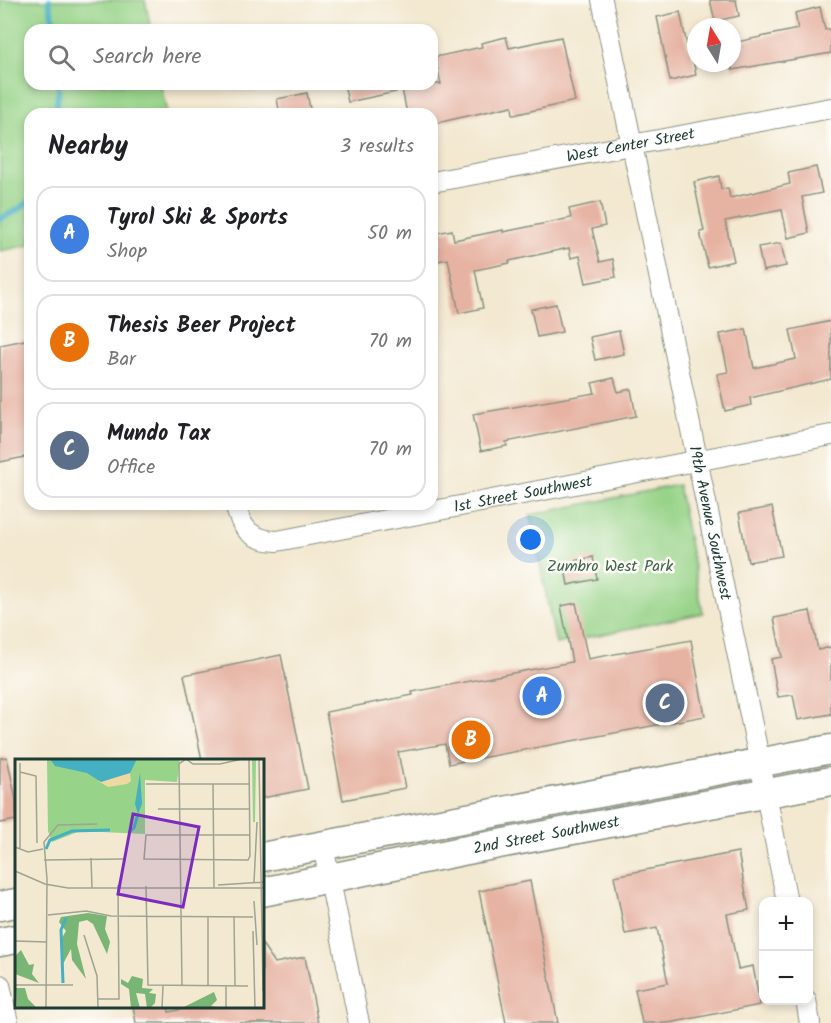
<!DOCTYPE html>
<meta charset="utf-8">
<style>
body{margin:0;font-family:Kalam,sans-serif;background:#f2f2f2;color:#202124}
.controls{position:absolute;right:18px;bottom:18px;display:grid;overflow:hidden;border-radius:12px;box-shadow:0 3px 9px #0003}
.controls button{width:54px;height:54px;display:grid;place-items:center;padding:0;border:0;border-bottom:2px solid #e0e0e0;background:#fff;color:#202124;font:30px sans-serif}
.compass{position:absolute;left:687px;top:18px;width:54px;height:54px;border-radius:50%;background:#fff;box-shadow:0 3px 9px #0003;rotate:349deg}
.you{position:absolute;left:531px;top:540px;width:21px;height:21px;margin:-15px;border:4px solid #fff;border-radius:50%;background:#1a73e8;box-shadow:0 0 0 9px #1a73e833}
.badge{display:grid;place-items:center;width:39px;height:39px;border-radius:50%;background:#d93025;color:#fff;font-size:20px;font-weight:700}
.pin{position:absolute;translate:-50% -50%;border:3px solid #fff;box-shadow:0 2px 6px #0006}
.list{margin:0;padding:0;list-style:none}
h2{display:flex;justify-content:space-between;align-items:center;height:78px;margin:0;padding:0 24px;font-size:26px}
h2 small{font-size:20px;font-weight:400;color:#757577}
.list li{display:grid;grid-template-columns:39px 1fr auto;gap:18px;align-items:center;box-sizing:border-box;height:96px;margin:0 12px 12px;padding:0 12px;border:2px solid #e0e0e0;border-radius:18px}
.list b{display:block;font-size:22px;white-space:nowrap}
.list p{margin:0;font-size:20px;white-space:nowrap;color:#757577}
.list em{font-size:20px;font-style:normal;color:#757577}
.icon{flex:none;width:33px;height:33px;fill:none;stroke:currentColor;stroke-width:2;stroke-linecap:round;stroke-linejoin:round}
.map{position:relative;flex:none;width:831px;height:1023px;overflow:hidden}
.search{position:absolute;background:#fff;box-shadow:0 3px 9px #0003;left:24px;top:24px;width:414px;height:66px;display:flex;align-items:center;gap:15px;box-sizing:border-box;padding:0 21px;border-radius:18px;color:#757577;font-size:22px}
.panel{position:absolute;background:#fff;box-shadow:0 3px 9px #0003;left:24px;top:108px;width:414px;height:402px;border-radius:18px}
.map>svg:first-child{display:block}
.green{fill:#97d388;stroke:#5b885e;stroke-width:1.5}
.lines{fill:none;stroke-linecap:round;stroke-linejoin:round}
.stream{stroke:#44b0c2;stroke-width:6}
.building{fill:#e6b2a2}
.minor-casing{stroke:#899282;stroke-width:22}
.secondary-casing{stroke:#899282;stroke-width:31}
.minor{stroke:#fff;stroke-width:20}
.secondary{stroke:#fff;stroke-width:28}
.labels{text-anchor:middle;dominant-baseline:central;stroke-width:5;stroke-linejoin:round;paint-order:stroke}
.street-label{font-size:16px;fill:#1f3d34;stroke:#fdfcf7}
.park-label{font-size:16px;fill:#3d6249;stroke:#fdfcf7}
.inset-river{fill:none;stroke:#44b0c2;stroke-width:3}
.inset-road{fill:none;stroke:#9ea492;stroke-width:1.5}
.view{fill:#7b2cbf;fill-opacity:0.15;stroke:#7b2cbf;stroke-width:3}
.inset-edge{fill:none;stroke:#1f3d34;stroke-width:3}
</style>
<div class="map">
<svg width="831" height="1023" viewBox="0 0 831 1023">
<rect width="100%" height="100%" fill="#fdfcf7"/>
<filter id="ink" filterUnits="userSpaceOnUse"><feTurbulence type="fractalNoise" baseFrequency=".0167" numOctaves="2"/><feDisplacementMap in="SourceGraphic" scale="12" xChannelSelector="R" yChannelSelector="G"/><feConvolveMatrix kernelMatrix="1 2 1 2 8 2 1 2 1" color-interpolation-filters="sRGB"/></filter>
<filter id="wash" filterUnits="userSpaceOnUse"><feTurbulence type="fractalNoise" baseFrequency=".008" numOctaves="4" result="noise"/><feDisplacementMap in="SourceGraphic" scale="24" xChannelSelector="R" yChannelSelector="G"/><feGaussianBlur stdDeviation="1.35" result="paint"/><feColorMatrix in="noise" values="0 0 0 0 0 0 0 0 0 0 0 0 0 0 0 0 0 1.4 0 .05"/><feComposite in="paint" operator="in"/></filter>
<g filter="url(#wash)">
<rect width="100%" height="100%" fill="#f3e8d0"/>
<!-- green -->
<path class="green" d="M 0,0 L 145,0 L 151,30 L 30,30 L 30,84 L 161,84 L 167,114 L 30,114 L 30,245 L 0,251 Z
M 678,485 L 703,613 L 556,644 L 530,515 Z"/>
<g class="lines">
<!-- stream -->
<path class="stream" d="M 49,0 L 55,30
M 56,114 L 59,84
M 0,219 L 19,209 L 30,200"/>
</g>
<g id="blocks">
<!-- building -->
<path class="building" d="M 710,0 L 736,0 L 739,16 L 715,21 Z
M 820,7 L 825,30 L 831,29 L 831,53 L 732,70 L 732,43 L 798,29 L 795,13 Z
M 680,12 L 688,50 L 691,49 L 696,75 L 670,81 L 657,17 Z
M 506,37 L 509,48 L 561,37 L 575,101 L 513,115 L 512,106 L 432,124 L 432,114 L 407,114 L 401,84 L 441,84 L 435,57 L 482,47 L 481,43 Z
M 344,84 L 395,84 L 396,92 L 348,102 Z
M 307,93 L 311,114 L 280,114 L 277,99 Z
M 816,167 L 822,193 L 802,197 L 809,233 L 788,238 L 782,210 L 725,221 L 734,261 L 708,267 L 700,232 L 704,231 L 694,182 L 719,176 L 721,189 L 728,188 L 730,198 L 790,184 L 788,173 Z
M 600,202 L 605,226 L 592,229 L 600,262 L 613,259 L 616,277 L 586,283 L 580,256 L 571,258 L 569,248 L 509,261 L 510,263 L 475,270 L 483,308 L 459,313 L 448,259 L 432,262 L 432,234 L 452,230 L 454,240 L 503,230 L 503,232 L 571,218 L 569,209 Z
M 781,243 L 786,266 L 763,271 L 758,247 Z
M 556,304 L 562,332 L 537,337 L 531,309 Z
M 831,321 L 831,379 L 750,398 L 751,405 L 725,411 L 717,374 L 728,372 L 720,334 L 746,329 L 754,368 L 796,359 L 790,330 Z
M 619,331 L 624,354 L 595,360 L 590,337 Z
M 30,339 L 30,456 L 0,462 L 0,345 Z
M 614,378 L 618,392 L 631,389 L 636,416 L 506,442 L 507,446 L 481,451 L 473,414 L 595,393 L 592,383 Z
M 772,507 L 782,556 L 748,562 L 739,513 Z
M 593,557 L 597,579 L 568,585 L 564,563 Z
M 576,603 L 588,659 L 691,640 L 705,716 L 449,764 L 445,744 L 398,752 L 405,788 L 343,800 L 326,712 L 413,695 L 412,692 L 572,662 L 561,606 Z
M 810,611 L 818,650 L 831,647 L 831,714 L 798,720 L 793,695 L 778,697 L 771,659 L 782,657 L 774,618 Z
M 281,655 L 308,789 L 262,798 L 262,760 L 202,760 L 184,675 Z
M 7,757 L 16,800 L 16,820 L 0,823 L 0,758 Z
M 738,852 L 749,910 L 727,914 L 738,969 L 753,966 L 760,1005 L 669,1023 L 642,1023 L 635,989 L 668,983 L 657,928 L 625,934 L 614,876 Z
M 530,881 L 558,1023 L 506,1023 L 479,891 Z
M 262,944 L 275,963 L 305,957 L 318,1023 L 136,1023 L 133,1006 L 168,1006 L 169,1012 L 196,1006 L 262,1006 Z"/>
</g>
</g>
<g filter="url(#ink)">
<use href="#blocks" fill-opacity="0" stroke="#899282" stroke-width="1.5"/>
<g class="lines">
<!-- minor casing -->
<g class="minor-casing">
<g id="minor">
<path id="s1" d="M 602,0 L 760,763 L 787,902"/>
<path id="s2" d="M 432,182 L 831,108"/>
<path id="s3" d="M 235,504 C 241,529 251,540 277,541 L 831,435"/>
<path d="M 323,846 L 359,1023"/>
<path d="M 0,985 L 8,1023"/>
<path d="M 806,1000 L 810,1023"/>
</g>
</g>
<!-- secondary casing -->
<g class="secondary-casing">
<g id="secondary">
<path d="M 262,857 L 831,749"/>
<path id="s4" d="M 262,892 L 462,851 L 831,781"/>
<path d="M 0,906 L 16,903"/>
<path d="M 0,942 L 16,939"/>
</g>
</g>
<!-- minor -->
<use href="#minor" class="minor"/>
<!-- secondary -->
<use href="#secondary" class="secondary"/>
</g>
</g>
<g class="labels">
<!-- street labels -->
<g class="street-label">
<text stroke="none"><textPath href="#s2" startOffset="202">West Center Street</textPath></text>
<text stroke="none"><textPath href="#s3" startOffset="312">1st Street Southwest</textPath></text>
<text stroke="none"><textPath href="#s1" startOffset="534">19th Avenue Southwest</textPath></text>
<text stroke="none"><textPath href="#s4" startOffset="290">2nd Street Southwest</textPath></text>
</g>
<!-- park labels -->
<g class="park-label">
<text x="610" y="566">Zumbro West Park</text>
</g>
</g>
<!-- overview -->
<g transform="translate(15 759)">
<rect width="249" height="249" fill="#f3e8d0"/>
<path d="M 32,0 L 165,0 L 162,23 L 130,21 L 130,75 L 65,72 L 37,83 L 33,72 ZM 237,0 L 241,0 L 240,63 L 238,63 Z" fill="#97d388"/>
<path d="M 73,154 L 92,157 L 90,170 L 95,183 L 92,195 L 78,165 L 72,161 L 64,163 L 62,185 L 71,220 L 57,201 L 56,190 L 48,205 L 45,182 L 51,172 L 44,163 L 46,158 ZM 6,191 L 14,206 L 19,205 L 17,215 L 24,224 L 0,215 L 0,197 ZM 117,217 L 128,220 L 127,229 L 138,230 L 134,234 L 141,235 L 140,244 L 135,249 L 132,249 L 130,235 L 121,234 L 125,249 L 116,249 L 114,230 L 106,225 L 106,220 L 113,224 ZM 1,229 L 10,229 L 13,240 L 22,249 L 2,249 ZM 199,233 L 202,241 L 196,247 L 209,249 L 167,249 Z" fill="#79b574"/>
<path d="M 115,14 L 116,22 L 112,25 L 93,28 L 83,22 Z" fill="#eeda9e"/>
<path d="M 35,0 L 122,0 L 115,14 L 86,23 L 72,14 L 40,7 ZM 125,14 L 127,45 L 123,55 L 120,45 Z" fill="#44b0c2"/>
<path class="inset-river" d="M 114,73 L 119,69 L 123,55M 31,90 L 35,81 L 57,72 L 95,71M 48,224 L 46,171 L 51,159"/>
<path class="inset-road" d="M 234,0 L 235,97 L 233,101 L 129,100 L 131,76 L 235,76M 244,0 L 248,232M 5,13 L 21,17 L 22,84M 131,25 L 234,25M 198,25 L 199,129M 143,50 L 235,50M 0,88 L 13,93 L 28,90M 5,90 L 5,4M 76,99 L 77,129M 29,101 L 108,100M 0,112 L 30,125 L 53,129 L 249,129M 239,123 L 242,63M 203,126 L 249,123M 131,127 L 133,226 L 233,227M 239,142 L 242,186M 33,156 L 71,152 L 96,157 L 238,158M 193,157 L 193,227M 219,157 L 220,227M 238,172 L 240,249M 69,176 L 82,217 L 83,249M 0,182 L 32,183M 0,226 L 58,226M 167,227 L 164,5 L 171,0 L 178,5 L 205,5 L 227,0M 211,227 L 211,248M 83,240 L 104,240 L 103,126M 31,249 L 32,120 L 29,83 L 43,66 L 82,65M 147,249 L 148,227"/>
<path class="view" d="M 118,55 L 184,68 L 168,148 L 103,135 Z"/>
<rect width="249" height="249" class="inset-edge"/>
</g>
</svg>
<div class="controls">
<button>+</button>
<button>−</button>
</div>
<svg class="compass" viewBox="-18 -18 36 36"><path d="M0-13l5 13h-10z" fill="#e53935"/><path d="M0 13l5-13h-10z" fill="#757577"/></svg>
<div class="you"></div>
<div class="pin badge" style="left:542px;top:696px;background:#3f7fe0">A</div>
<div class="pin badge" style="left:471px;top:740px;background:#e8710a">B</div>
<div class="pin badge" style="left:665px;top:703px;background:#5c6f8a">C</div>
<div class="search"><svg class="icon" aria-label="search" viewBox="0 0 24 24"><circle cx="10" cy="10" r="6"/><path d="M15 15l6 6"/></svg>Search here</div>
<section class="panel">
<h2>Nearby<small>3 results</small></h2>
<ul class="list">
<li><span class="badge" style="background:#3f7fe0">A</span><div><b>Tyrol Ski &amp; Sports</b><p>Shop</p></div><em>50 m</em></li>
<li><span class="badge" style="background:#e8710a">B</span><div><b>Thesis Beer Project</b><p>Bar</p></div><em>70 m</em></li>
<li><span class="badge" style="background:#5c6f8a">C</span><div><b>Mundo Tax</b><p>Office</p></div><em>70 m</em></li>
</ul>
</section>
</div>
